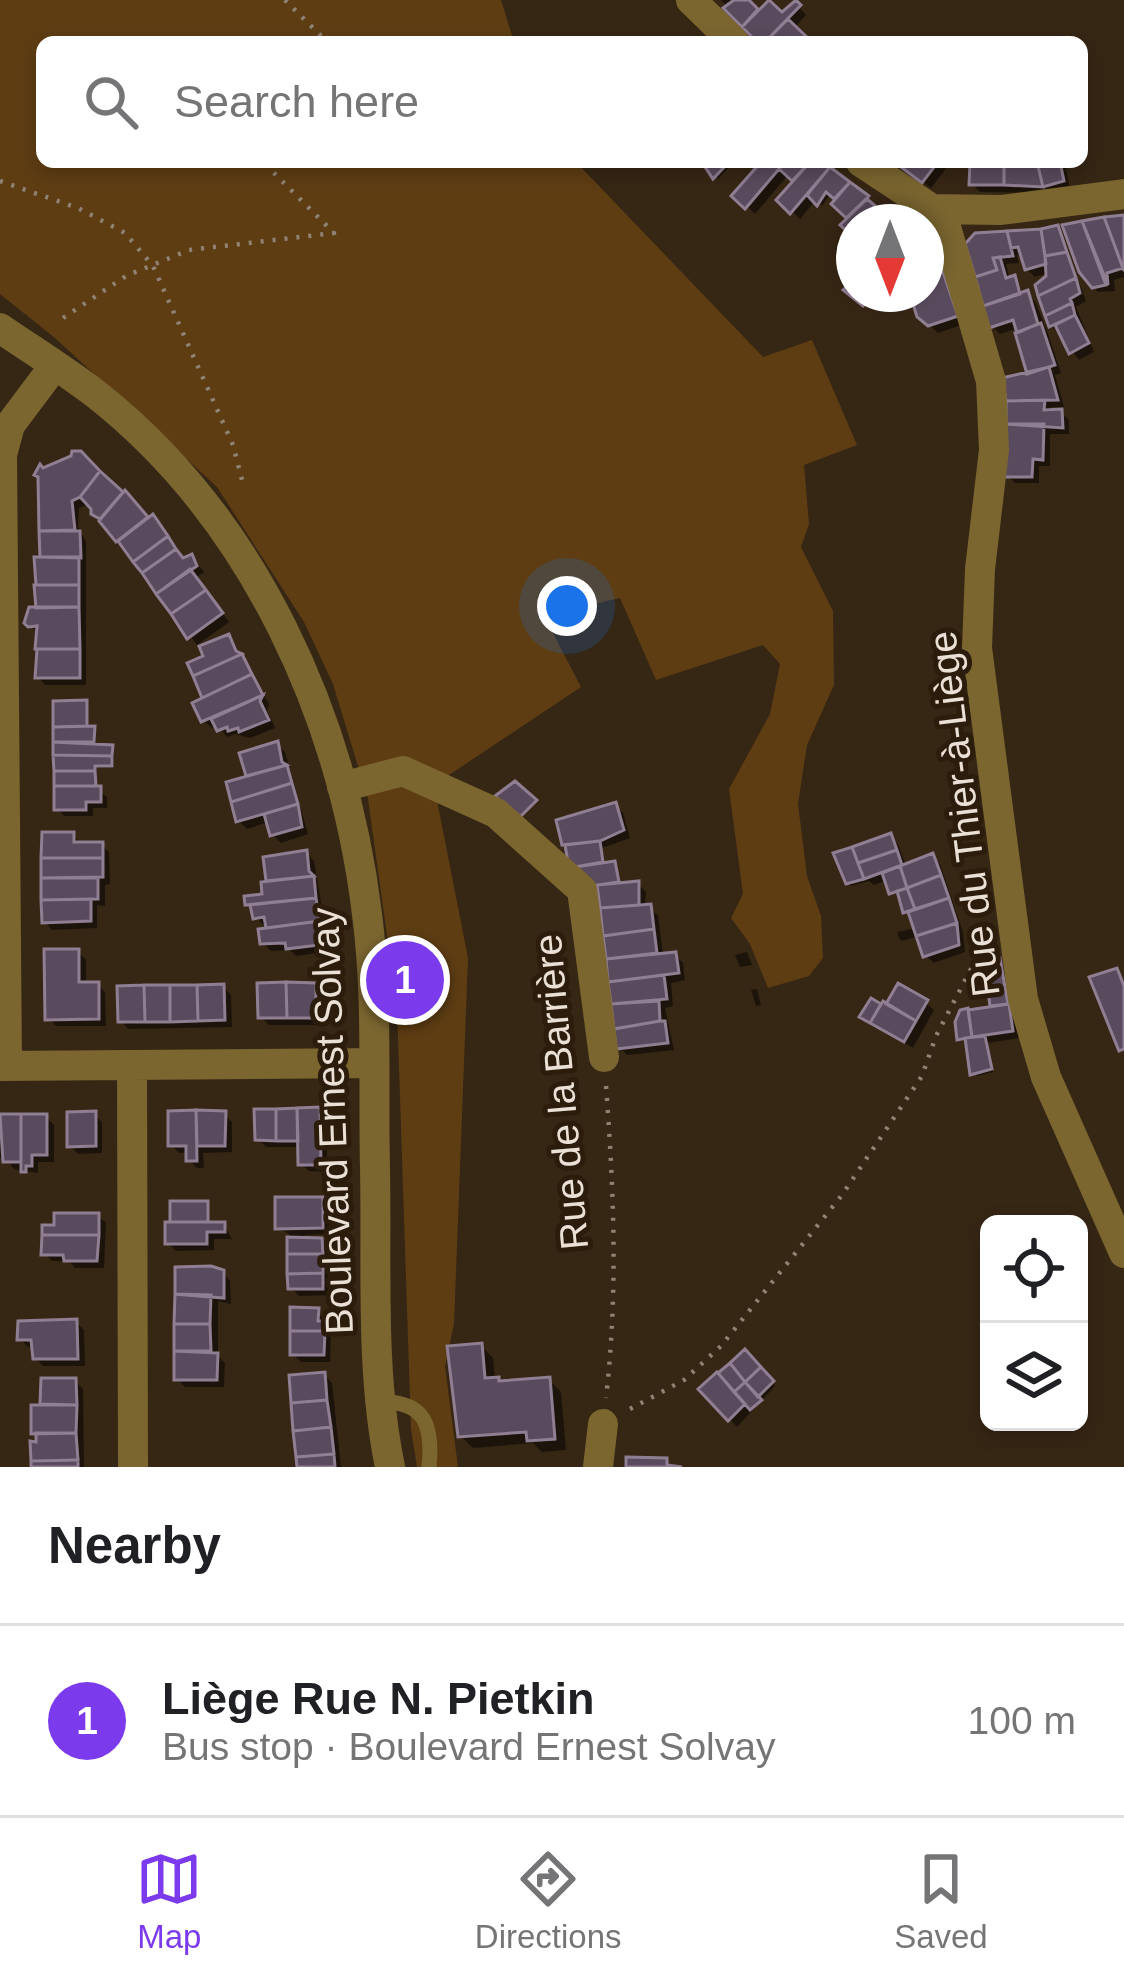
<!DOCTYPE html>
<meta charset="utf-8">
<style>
body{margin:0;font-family:Helvetica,sans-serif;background:#f2f2f2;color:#202124}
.controls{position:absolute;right:36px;bottom:36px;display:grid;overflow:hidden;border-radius:18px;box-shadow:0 6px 18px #0003}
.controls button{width:108px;height:108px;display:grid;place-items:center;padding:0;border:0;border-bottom:3px solid #e0e0e0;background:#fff;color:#202124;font:60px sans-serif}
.compass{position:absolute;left:836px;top:204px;width:108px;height:108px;border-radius:50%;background:#fff;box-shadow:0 6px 18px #0003;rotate:180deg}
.you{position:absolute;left:567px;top:606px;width:42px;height:42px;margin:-30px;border:9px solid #fff;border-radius:50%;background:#1a73e8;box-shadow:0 0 0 18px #1a73e833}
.badge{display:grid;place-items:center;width:78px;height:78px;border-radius:50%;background:#7c3aed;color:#fff;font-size:39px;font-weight:700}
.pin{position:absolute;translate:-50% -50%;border:6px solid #fff;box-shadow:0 3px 12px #0006}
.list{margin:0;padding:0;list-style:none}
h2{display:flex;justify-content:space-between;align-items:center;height:156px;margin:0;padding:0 48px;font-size:51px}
h2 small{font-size:39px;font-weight:400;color:#757577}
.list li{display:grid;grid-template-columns:78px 1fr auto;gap:36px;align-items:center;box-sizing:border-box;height:192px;padding:0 48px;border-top:3px solid #e0e0e0}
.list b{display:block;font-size:45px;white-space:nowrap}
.list p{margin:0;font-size:39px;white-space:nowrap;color:#757577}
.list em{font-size:39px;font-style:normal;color:#757577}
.icon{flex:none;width:66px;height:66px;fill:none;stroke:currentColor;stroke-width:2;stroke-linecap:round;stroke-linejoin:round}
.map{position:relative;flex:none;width:1124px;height:1467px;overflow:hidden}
.search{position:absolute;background:#fff;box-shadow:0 6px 18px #0003;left:36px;right:36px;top:36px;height:132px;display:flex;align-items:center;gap:30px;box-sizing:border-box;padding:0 42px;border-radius:18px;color:#757577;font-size:45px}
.sheet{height:348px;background:#fff}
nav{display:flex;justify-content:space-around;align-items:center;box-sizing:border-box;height:168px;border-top:3px solid #e0e0e0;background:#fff;font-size:33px;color:#757577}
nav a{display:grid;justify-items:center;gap:6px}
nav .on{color:#7c3aed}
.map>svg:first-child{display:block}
.green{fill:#5e3d13}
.shadow{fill:#0007}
.building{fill:#5a4a5d;stroke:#907e93;stroke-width:3}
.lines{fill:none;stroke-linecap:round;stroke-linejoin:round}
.path{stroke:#908374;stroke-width:4.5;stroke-dasharray:3 9;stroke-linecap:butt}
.lane{stroke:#7b6630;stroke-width:15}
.street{stroke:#7b6630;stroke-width:30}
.labels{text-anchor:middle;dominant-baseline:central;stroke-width:10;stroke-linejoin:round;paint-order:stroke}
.street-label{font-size:39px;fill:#eae0d5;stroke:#2b1c0b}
</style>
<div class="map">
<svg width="1124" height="1467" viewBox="0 0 1124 1467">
<rect width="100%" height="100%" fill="#362614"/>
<!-- green -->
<path class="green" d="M 0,0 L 501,0 L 514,42 L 42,42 L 42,162 L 576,162 L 763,357 L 812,340 L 857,445 L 804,465 L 809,524 L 801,547 L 833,611 L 834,685 L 807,745 L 798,804 L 807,876 L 821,916 L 823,958 L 809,976 L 768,988 L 750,944 L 731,918 L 743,894 L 729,789 L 770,714 L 780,664 L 763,645 L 656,680 L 620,598 L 544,616 L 581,687 L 434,785 L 468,958 L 454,1324 L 445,1366 L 458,1467 L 417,1467 L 411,1429 L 397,1007 L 368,799 L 333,684 L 304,622 L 217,487 L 55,338 L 0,294 Z"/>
<!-- shadow -->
<path class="shadow" d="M 721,0 L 751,0 L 748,2 L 758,13 L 782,16 L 796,4 L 806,15 L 794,28 L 807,42 L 761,42 Z
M 706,162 L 734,162 L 718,179 Z
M 765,162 L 822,162 L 885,218 L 881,222 L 854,222 L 854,234 L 850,218 L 835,203 L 838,199 L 831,193 L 822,206 L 816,200 L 800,219 L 780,199 L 796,182 L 788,175 L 755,214 L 736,196 Z
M 898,162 L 951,162 L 931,188 Z
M 973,162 L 1065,162 L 1070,189 L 1052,193 L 980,192 L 972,184 Z
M 1124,221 L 1124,277 L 1114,280 L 1115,291 L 1098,292 L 1090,284 L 1066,227 Z
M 1060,232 L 1086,301 L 1076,307 L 1094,352 L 1079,360 L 1052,326 L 1059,270 L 1035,277 L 1027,269 L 1023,254 L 1017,255 L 1019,263 L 1006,264 L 1010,280 L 1014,279 L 1024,294 L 1035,301 L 1048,334 L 1061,373 L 1055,375 L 1064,407 L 1051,407 L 1051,413 L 1061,413 L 1069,420 L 1069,434 L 1050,434 L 1050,466 L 1039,466 L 1039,483 L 1015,483 L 1007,475 L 1032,381 L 1018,328 L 1000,334 L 992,326 L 976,236 Z
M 939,266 L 947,274 L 964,324 L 938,333 L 920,316 L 913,294 L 926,294 L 926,270 Z
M 80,454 L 148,521 L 153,518 L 161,525 L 184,561 L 191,558 L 199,566 L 204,572 L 196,578 L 229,622 L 197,645 L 89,504 L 79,508 L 78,527 L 86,542 L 86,685 L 45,685 L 38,677 L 40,635 L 27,622 L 40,611 L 41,478 Z
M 228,637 L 269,704 L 267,710 L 275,728 L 250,738 L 235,734 L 227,737 L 218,726 L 212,728 L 204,721 L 206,699 L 191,665 L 207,658 Z
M 85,703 L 89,729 L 96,732 L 96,748 L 114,751 L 114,768 L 96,768 L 97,789 L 107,797 L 107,808 L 93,808 L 93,816 L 64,816 L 57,808 L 56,704 Z
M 277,745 L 285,752 L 308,834 L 281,843 L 273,835 L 269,822 L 247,829 L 239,821 L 250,778 L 243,755 Z
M 615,806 L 623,813 L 630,838 L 602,848 L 604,865 L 617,868 L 620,886 L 638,884 L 646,892 L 645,907 L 658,915 L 663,956 L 675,955 L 683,963 L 685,980 L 671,983 L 673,1006 L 665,1008 L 674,1050 L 627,1055 L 619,1047 L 601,887 L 590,888 L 572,867 L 564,843 Z
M 45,835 L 73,835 L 82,845 L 101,845 L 109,852 L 110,884 L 105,885 L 105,906 L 97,905 L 97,928 L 52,930 L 45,922 Z
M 890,837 L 898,844 L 906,866 L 932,856 L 940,864 L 963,932 L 965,952 L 934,963 L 926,956 L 912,913 L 905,911 L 901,894 L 891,893 L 887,880 L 874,885 L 869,881 L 851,886 L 848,883 Z
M 306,853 L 314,861 L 326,931 L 322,930 L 325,952 L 296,956 L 290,950 L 271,951 L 263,943 L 269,931 L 256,917 L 248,899 L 265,896 L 270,884 L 266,859 Z
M 911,929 L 919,936 L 902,941 L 899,938 L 897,932 Z
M 78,952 L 86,960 L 86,985 L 98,985 L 105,992 L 106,1026 L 56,1026 L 48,1018 Z
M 747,952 L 752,965 L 740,967 L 735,955 Z
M 999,961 L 1007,969 L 1019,1038 L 987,1043 L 993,1072 L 976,1076 L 968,1041 L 960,1038 L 993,1009 L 987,963 Z
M 315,986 L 322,994 L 322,1025 L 269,1025 L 261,1017 Z
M 223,987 L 231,995 L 232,1027 L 128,1029 L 121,1021 Z
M 757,989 L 761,1005 L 756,1006 L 751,990 Z
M 872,1002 L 882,1008 L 926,1003 L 934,1010 L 913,1048 L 866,1020 Z
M 319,1111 L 327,1118 L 327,1172 L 309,1171 L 301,1164 L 301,1147 L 266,1147 L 258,1139 Z
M 94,1114 L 102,1122 L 102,1153 L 78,1154 L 70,1146 Z
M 171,1114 L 224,1114 L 232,1122 L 232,1152 L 203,1153 L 204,1168 L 197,1168 L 189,1160 L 189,1152 L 179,1153 L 171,1145 Z
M 0,1117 L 46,1117 L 54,1125 L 54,1162 L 38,1162 L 38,1173 L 14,1169 L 6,1158 L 0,1157 Z
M 321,1200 L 329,1208 L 329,1234 L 305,1235 L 305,1240 L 321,1241 L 328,1248 L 330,1295 L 299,1296 L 291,1288 L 290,1235 L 278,1227 Z
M 207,1204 L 210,1225 L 224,1225 L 232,1239 L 214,1239 L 214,1250 L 176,1251 L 168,1243 Z
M 98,1216 L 106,1223 L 104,1268 L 75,1268 L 69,1261 L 52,1261 L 44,1253 Z
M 178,1270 L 223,1273 L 230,1281 L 231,1304 L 218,1301 L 218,1356 L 225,1363 L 224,1387 L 185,1387 L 177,1379 Z
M 317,1311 L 331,1331 L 330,1362 L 301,1362 L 293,1354 Z
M 76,1322 L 84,1330 L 85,1366 L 43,1366 L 35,1358 L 35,1346 L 28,1347 L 20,1339 Z
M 481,1346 L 493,1358 L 495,1380 L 501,1384 L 549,1380 L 561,1392 L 566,1450 L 542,1452 L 533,1443 L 473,1448 L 461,1436 Z
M 745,1353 L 775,1386 L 737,1427 L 702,1389 Z
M 324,1375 L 332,1383 L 341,1467 L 300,1467 Z
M 44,1381 L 75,1381 L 83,1389 L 84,1467 L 33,1467 L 39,1438 L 34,1433 L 43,1407 Z"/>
<!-- building -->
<path class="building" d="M 734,0 L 749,0 L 758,9 L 742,27 L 723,8 Z
M 769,0 L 782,12 L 796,0 L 801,5 L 765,42 L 757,42 L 742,27 Z
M 788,19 L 812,42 L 765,42 Z
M 729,162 L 713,179 L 703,164 L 704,162 Z
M 761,162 L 785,162 L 745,209 L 731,196 Z
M 785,162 L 810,162 L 792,181 L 779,169 Z
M 810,162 L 826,162 L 830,167 L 790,214 L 776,200 Z
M 904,162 L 938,162 L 922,183 L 901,167 Z
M 970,162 L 1004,162 L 1004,185 L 969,185 Z
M 1004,162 L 1037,162 L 1043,187 L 1004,185 Z
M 1037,162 L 1060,162 L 1064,181 L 1043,187 Z
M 830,167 L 850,182 L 834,199 L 826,192 L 817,206 L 807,195 Z
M 850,182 L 869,196 L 846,218 L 831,204 Z
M 867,199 L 884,213 L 875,222 L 854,222 L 854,238 L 840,225 Z
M 1124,215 L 1124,271 L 1104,217 Z
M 1104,217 L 1123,268 L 1107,273 L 1108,285 L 1082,221 Z
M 1082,221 L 1106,285 L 1092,288 L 1079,272 L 1062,225 Z
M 1058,225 L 1067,252 L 1045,256 L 1041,229 Z
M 1041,229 L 1046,264 L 1025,270 L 1018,247 L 1011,248 L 1007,231 Z
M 1007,231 L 1013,256 L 993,258 L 997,270 L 975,277 L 965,244 L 975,233 Z
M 1067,252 L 1076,278 L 1038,296 L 1035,285 L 1046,276 L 1045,256 Z
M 1000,257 L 1006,278 L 1015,275 L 1020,294 L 983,306 L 975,277 L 997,270 L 993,258 Z
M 940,263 L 958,316 L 928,326 L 917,317 L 910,294 L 926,294 L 926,267 Z
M 1076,278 L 1080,293 L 1070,299 L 1072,303 L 1045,316 L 1038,296 Z
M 854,280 L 854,294 L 875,294 L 863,306 L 843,290 Z
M 1028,290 L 1038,324 L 1017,333 L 1013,320 L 989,328 L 983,306 Z
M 1072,303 L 1075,315 L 1049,327 L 1045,316 Z
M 1075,315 L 1089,343 L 1069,354 L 1055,325 Z
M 1041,323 L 1055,365 L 1027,374 L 1015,333 Z
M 1049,367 L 1058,400 L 1006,401 L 1002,378 Z
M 1045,400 L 1044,410 L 1062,409 L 1063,428 L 1006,424 L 1006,401 Z
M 1006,424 L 1044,424 L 1043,460 L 1033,459 L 1032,477 L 1004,477 Z
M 72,451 L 81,451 L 100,471 L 80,497 L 72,501 L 75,530 L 39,531 L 38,477 L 34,475 L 40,464 L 43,468 L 71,456 Z
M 100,471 L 123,492 L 100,519 L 91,514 L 91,509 L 80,497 Z
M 125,490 L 148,517 L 116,542 L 99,521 Z
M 153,514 L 168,536 L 133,562 L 118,541 Z
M 39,531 L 80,531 L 81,558 L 40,557 Z
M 168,536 L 176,549 L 142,573 L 133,562 Z
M 176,549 L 183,558 L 192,554 L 197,566 L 156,594 L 142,573 Z
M 34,557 L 79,557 L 79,585 L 36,585 Z
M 190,569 L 206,590 L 171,614 L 156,594 Z
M 34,585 L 79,585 L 79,607 L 36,608 Z
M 206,590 L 223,613 L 187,639 L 171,614 Z
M 29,607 L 79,607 L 80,649 L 35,649 L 37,626 L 28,627 L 24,623 Z
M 229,634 L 236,651 L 242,654 L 193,676 L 187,663 L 203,656 L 199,646 Z
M 37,649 L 80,649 L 80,678 L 35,678 Z
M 242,654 L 252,674 L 202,698 L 193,676 Z
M 252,674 L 263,695 L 201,722 L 192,703 Z
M 263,695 L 260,701 L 269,720 L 239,732 L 238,728 L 228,731 L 227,727 L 217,731 L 211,719 Z
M 87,700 L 87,726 L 53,727 L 53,701 Z
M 95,726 L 94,742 L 53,742 L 53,727 Z
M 278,741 L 282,762 L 287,765 L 246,776 L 239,753 Z
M 53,742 L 113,745 L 112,756 L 53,755 Z
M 53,755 L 112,756 L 112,766 L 95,766 L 95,771 L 54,771 Z
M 287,765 L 292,783 L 231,802 L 226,782 Z
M 54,771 L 95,771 L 96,786 L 54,786 Z
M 515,781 L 537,800 L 518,819 L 495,796 Z
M 292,783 L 298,804 L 236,822 L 231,802 Z
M 54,786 L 101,786 L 101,802 L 86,802 L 86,810 L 54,810 Z
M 616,802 L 624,830 L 600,841 L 562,845 L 556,820 Z
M 298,804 L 302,827 L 270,836 L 264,814 Z
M 42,832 L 74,832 L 74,842 L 103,842 L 103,858 L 41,858 Z
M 891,833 L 897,850 L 858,863 L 852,847 Z
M 600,841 L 603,862 L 569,868 L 565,845 Z
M 852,847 L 864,879 L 846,884 L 833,853 Z
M 307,850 L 309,871 L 314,876 L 266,881 L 263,857 Z
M 897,850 L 902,865 L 864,879 L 858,863 Z
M 933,853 L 941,875 L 907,888 L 900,866 Z
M 41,858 L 103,858 L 103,877 L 41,878 Z
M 615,861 L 619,882 L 584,887 L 569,868 Z
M 900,866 L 907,888 L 889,894 L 882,873 Z
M 941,875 L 949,898 L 915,909 L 907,888 Z
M 314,876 L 316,898 L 245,905 L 244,896 L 262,894 L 261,882 Z
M 41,878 L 98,878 L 98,899 L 41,900 Z
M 639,881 L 639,905 L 600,908 L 597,885 Z
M 907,888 L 915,909 L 903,913 L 897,891 Z
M 316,898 L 320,921 L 266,928 L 264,917 L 253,919 L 250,905 Z
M 949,898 L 957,923 L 916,936 L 908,912 Z
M 91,899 L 91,921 L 42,923 L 41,900 Z
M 651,904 L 654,929 L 603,936 L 600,908 Z
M 320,921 L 320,925 L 316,924 L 319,945 L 286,949 L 285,943 L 260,944 L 258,929 Z
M 957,923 L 959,945 L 923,957 L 916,936 Z
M 654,929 L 657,953 L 606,959 L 603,936 Z
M 44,949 L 79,949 L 79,982 L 99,982 L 99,1019 L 45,1020 Z
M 676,952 L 679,973 L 608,982 L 606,959 Z
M 1000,958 L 1008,1004 L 990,1006 L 984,961 Z
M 1117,968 L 1124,986 L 1124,1049 L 1119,1051 L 1089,977 Z
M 664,975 L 667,999 L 611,1004 L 608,982 Z
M 286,982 L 287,1018 L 258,1018 L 257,983 Z
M 286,982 L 316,983 L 316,1018 L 287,1018 Z
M 898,983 L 928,1000 L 916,1021 L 886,1004 Z
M 224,984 L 225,1020 L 198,1021 L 197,985 Z
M 144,985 L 170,985 L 170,1022 L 145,1022 Z
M 144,985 L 145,1022 L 118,1022 L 117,986 Z
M 170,985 L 197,985 L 198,1021 L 170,1022 Z
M 871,998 L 881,1004 L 870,1023 L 859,1017 Z
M 659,1001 L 660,1021 L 614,1029 L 611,1004 Z
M 883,1001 L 916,1021 L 904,1042 L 870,1023 Z
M 1009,1004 L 1013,1031 L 972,1037 L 968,1010 Z
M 968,1008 L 972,1037 L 957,1040 L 955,1022 L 960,1010 Z
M 660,1021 L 665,1021 L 668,1043 L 616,1049 L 614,1029 Z
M 985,1036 L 992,1069 L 970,1075 L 965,1038 Z
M 320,1107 L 321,1165 L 298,1165 L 297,1108 Z
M 297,1108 L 298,1141 L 276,1141 L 276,1109 Z
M 254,1109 L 276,1109 L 276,1141 L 255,1140 Z
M 196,1110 L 226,1111 L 225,1146 L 197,1146 Z
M 196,1110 L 197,1161 L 186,1161 L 186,1146 L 168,1146 L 168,1111 Z
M 96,1111 L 96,1146 L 67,1147 L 67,1112 Z
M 0,1114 L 21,1114 L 21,1162 L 3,1162 Z
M 21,1114 L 47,1114 L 47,1155 L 32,1155 L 32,1166 L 26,1166 L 26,1172 L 21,1172 Z
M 275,1197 L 323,1197 L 323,1228 L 275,1229 Z
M 170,1201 L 208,1201 L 208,1222 L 170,1222 Z
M 54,1213 L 99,1213 L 99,1235 L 42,1235 L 42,1225 L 54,1225 Z
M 165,1222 L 225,1222 L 225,1232 L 207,1232 L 207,1244 L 165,1244 Z
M 42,1235 L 99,1235 L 97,1261 L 64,1261 L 63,1255 L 41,1255 Z
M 287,1237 L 322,1238 L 323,1254 L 287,1254 Z
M 287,1254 L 323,1254 L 323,1273 L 287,1274 Z
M 211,1266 L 224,1270 L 224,1298 L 175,1294 L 175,1267 Z
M 323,1273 L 323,1289 L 288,1289 L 287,1274 Z
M 175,1294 L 211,1295 L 210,1324 L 174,1324 Z
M 290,1307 L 319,1308 L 318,1321 L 325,1321 L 325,1331 L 290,1331 Z
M 77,1319 L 78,1359 L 33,1359 L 31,1340 L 17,1340 L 18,1321 Z
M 174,1324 L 210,1324 L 211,1351 L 174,1351 Z
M 290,1331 L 325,1331 L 324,1355 L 290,1355 Z
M 482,1343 L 485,1378 L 499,1377 L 499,1381 L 550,1377 L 555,1439 L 527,1441 L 526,1432 L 458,1437 L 447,1346 Z
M 745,1349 L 761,1367 L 745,1382 L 730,1363 Z
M 174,1351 L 218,1353 L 217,1380 L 174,1380 Z
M 730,1363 L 745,1382 L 734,1392 L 718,1373 Z
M 761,1367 L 774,1381 L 758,1397 L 745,1382 Z
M 325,1372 L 327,1400 L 291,1403 L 289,1375 Z
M 717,1372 L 745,1404 L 728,1421 L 698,1389 Z
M 41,1378 L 76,1378 L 77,1405 L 40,1404 Z
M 745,1382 L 762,1400 L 750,1410 L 734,1392 Z
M 327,1400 L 331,1427 L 293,1431 L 291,1403 Z
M 31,1405 L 77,1405 L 76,1433 L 31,1434 Z
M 331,1427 L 334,1454 L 296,1457 L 293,1431 Z
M 36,1433 L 76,1433 L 78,1460 L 31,1461 L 30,1441 L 36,1442 Z
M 334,1454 L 335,1467 L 297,1467 L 296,1457 Z
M 626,1457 L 667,1458 L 667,1465 L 682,1467 L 626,1467 Z
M 78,1460 L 78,1467 L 31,1467 L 31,1461 Z"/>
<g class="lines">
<!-- path -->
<path class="path" d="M 285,0 L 327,42
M 0,181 L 78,208 L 125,233 L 153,266 L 233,445 L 242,480
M 63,318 L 126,276 L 189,250 L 334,233 L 263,162
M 606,1086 C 614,1191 618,1294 606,1398
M 630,1409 L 684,1380 L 721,1346 L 842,1195 L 922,1076 L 936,1036 L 984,944"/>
<!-- lane -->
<path class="lane" d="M 381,1402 C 426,1401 433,1427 429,1467"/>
<!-- street -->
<path class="street" d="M 691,0 L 734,42
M 861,162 L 932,209 L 1001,210 L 1124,194
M 941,210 L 991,381 L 994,450 L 980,569 L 977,648 L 1023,999 L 1046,1077 L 1124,1253
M 0,328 C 32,350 66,371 97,395 C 255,520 343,718 367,914 C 378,997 373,1084 375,1168 C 377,1266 370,1370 390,1467
M 342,787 L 403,771 L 496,813 L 582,890 L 604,1057
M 132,1065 L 133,1467
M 0,1066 L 373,1063
M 7,1066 L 2,455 L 10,425 L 55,365
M 598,1467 L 603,1424"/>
</g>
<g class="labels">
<!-- street labels -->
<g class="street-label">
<text transform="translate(964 814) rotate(-97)">Rue du Thier-à-Liège</text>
<text transform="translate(561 1092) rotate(-95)">Rue de la Barrière</text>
<text transform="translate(332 1121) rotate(-92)">Boulevard Ernest Solvay</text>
</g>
</g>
</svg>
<div class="controls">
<button><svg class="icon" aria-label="locate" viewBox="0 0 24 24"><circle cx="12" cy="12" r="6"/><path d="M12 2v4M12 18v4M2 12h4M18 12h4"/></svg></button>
<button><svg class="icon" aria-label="layers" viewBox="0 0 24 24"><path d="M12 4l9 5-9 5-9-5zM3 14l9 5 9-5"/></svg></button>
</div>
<svg class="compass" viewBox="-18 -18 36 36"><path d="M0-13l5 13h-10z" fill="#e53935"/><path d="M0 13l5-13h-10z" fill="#757577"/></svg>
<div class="you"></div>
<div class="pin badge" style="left:405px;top:980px">1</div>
<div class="search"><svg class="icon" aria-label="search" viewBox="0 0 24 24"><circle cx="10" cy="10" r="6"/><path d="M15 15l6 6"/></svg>Search here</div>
</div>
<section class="sheet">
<h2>Nearby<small></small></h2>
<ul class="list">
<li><span class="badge">1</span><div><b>Liège Rue N. Pietkin</b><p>Bus stop · Boulevard Ernest Solvay</p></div><em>100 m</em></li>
</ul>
</section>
<nav>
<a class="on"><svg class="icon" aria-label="map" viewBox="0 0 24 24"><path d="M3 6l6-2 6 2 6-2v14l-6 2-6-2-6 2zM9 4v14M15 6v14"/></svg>Map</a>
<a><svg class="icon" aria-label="directions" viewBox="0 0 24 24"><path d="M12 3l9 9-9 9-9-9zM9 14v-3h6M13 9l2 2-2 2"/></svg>Directions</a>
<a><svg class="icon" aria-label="saved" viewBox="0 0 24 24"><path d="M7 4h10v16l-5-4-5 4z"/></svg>Saved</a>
</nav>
